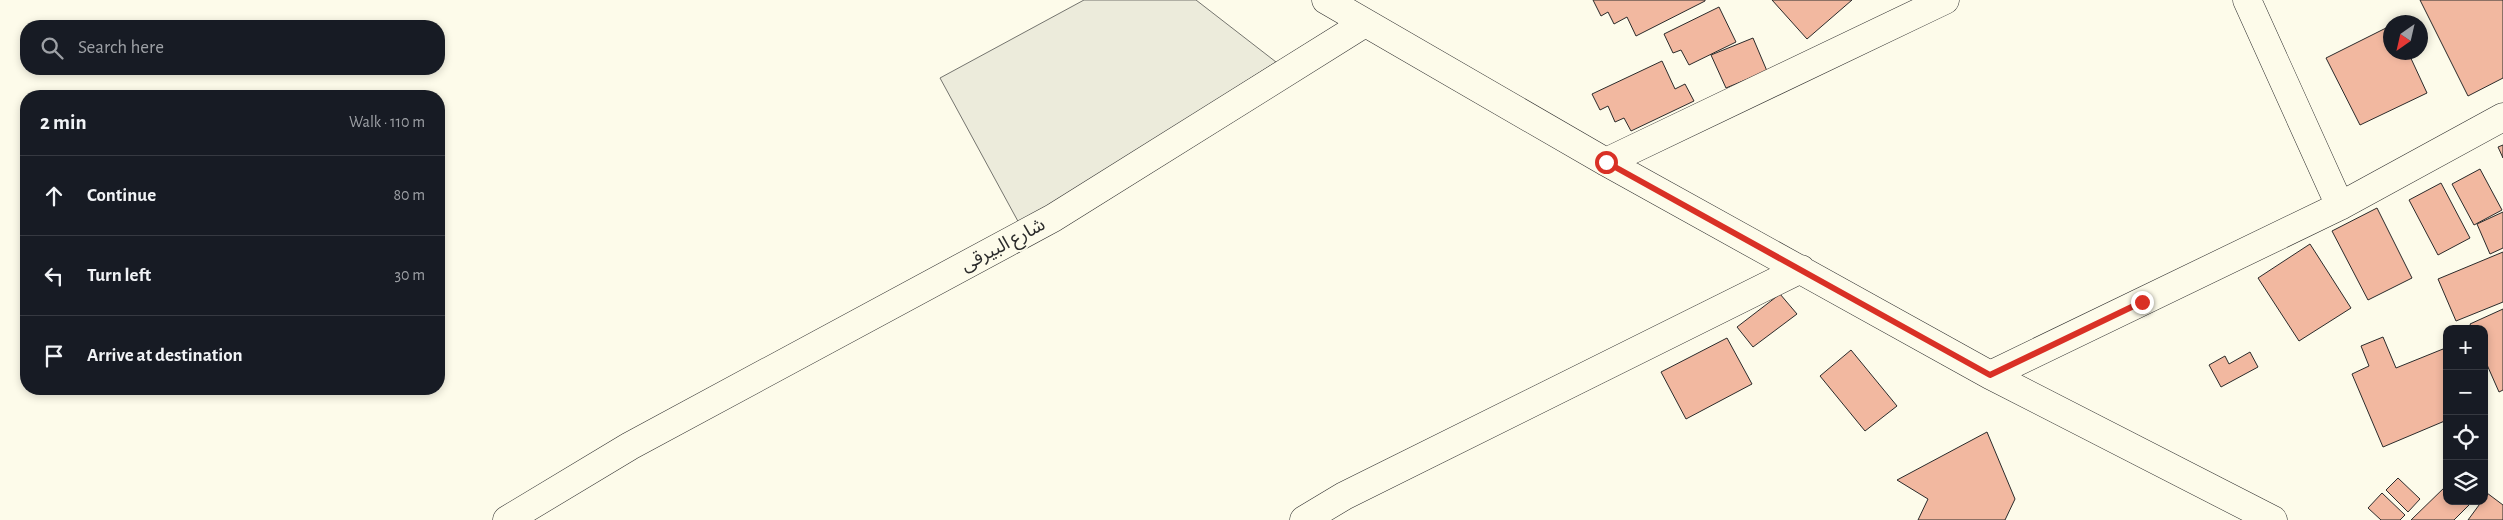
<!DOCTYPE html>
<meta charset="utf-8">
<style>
body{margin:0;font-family:"Alegreya Sans","Noto Sans Arabic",sans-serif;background:#20242c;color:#f1f3f6}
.controls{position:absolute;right:15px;bottom:15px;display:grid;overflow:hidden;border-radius:10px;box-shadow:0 2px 8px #0003}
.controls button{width:45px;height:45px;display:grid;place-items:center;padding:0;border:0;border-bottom:1px solid #363941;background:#171b24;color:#f1f3f6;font:25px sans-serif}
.compass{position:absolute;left:2383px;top:15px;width:45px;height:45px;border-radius:50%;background:#171b24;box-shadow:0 2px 8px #0003;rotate:214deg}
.stop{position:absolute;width:15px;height:15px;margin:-11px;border:4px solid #d93025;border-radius:50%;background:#fff}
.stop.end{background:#d93025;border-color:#fff;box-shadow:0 1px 5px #0008}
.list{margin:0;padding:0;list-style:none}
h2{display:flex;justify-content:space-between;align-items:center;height:65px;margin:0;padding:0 20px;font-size:21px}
h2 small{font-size:16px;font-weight:400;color:#9ea1a6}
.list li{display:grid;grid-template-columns:32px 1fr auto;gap:15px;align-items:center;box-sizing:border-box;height:80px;padding:0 20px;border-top:1px solid #363941}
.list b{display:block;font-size:19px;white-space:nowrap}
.list em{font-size:16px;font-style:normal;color:#9ea1a6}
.icon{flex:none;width:28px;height:28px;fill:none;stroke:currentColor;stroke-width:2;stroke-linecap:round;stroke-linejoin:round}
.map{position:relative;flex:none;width:2503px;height:520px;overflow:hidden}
.search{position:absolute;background:#171b24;box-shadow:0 2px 8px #0003;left:20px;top:20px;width:425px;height:55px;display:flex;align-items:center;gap:12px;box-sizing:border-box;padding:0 18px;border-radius:20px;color:#9ea1a6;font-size:19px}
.panel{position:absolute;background:#171b24;box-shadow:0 2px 8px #0003;left:20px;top:90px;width:425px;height:305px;border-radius:20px}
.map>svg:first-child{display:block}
.green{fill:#ecebdb;stroke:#74746e}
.building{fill:#f2b8a0;stroke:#2b2b2b}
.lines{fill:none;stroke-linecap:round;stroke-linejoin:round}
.minor-casing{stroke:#2b2b2b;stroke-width:29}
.minor{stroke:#fdfbea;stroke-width:28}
.route{stroke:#d93025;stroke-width:6}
.labels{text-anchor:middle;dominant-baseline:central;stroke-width:4;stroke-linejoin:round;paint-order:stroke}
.street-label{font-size:19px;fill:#2b2b2b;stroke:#fdfbea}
</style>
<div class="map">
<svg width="2503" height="520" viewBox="0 0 2503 520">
<rect width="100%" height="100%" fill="#fdfbea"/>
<!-- green -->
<path class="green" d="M 1084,0 L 1196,0 L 1276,62 L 1020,225 L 940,78 Z"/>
<!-- building -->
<path class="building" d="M 1593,0 L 1705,0 L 1705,1 L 1636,36 L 1627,17 L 1614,24 L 1608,12 L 1601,16 Z
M 1772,0 L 1852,0 L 1807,39 Z
M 2420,0 L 2503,0 L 2503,78 L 2468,96 Z
M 1719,7 L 1736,42 L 1689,65 L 1681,50 L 1673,53 L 1664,34 Z
M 2390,26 L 2390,52 L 2408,52 L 2427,93 L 2360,125 L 2326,58 Z
M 1753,38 L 1767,71 L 1726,88 L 1711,55 Z
M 1662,61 L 1675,89 L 1685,84 L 1694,101 L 1631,131 L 1624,118 L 1615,122 L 1608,106 L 1600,110 L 1592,94 Z
M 2503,145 L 2503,158 L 2498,147 Z
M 2480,169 L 2502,210 L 2474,225 L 2452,184 Z
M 2441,183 L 2470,238 L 2438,255 L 2409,200 Z
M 2377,208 L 2412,278 L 2368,300 L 2332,231 Z
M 2503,212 L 2503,248 L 2490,254 L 2477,224 Z
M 2310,244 L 2351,308 L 2299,341 L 2258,278 Z
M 2503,252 L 2503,302 L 2456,321 L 2438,279 Z
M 1780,294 L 1797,314 L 1753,347 L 1737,327 Z
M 2503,309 L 2503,390 L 2499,392 L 2484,358 L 2484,329 L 2472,329 L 2470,324 Z
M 2383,337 L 2396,368 L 2443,349 L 2447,359 L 2447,420 L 2383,447 L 2352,374 L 2369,366 L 2361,346 Z
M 1727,338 L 1752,384 L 1686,419 L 1661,372 Z
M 1851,350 L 1897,406 L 1865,431 L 1820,376 Z
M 2250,352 L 2258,367 L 2221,387 L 2209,365 L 2225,356 L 2229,364 Z
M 1987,432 L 2015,499 L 2005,520 L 1918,520 L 1928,499 L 1897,480 Z
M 2398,478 L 2420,499 L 2408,512 L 2386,490 Z
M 2447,485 L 2447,501 L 2473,501 L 2454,520 L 2411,520 Z
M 2382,493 L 2405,515 L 2400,520 L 2381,520 L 2368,508 Z
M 2487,493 L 2503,505 L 2503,520 L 2468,520 L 2482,501 L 2484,501 Z"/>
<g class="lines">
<!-- minor casing -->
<g class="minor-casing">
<path id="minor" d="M 1326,0 L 1606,162 L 1990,375 L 2273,520
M 2247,0 L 2340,206
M 1606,162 L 1945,0
M 1990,375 L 2340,206 L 2503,117
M 507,520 L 630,446 L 1053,218 L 1365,23
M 1304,520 L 1344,496 L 1801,269"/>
</g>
<!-- minor -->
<use href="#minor" class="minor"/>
</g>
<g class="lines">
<!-- route -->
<path class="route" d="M 1606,162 L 1990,375 L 2142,302"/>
</g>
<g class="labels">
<!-- street labels -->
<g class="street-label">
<text transform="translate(1003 245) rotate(-28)">شارع البيرقى</text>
</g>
</g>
</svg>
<div class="controls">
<button>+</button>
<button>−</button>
<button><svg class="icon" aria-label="locate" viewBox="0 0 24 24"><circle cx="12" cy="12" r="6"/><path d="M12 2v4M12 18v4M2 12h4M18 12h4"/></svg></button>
<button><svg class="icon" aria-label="layers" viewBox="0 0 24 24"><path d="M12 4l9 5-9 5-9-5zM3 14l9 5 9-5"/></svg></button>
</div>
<svg class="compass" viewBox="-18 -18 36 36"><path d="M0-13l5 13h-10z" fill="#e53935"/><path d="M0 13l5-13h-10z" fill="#9ea1a6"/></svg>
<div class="stop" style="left:1606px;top:162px"></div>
<div class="stop end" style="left:2142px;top:302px"></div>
<div class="search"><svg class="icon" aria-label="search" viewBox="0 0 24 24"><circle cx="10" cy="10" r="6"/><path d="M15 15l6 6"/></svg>Search here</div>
<section class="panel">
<h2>2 min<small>Walk · 110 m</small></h2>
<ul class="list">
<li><svg class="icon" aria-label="ahead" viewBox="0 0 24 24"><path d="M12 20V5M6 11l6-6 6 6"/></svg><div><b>Continue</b></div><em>80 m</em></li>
<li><svg class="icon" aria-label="left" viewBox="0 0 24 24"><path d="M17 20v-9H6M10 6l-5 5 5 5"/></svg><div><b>Turn left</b></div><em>30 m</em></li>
<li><svg class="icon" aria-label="arrive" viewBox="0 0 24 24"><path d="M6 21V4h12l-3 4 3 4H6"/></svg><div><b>Arrive at destination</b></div></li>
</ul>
</section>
</div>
